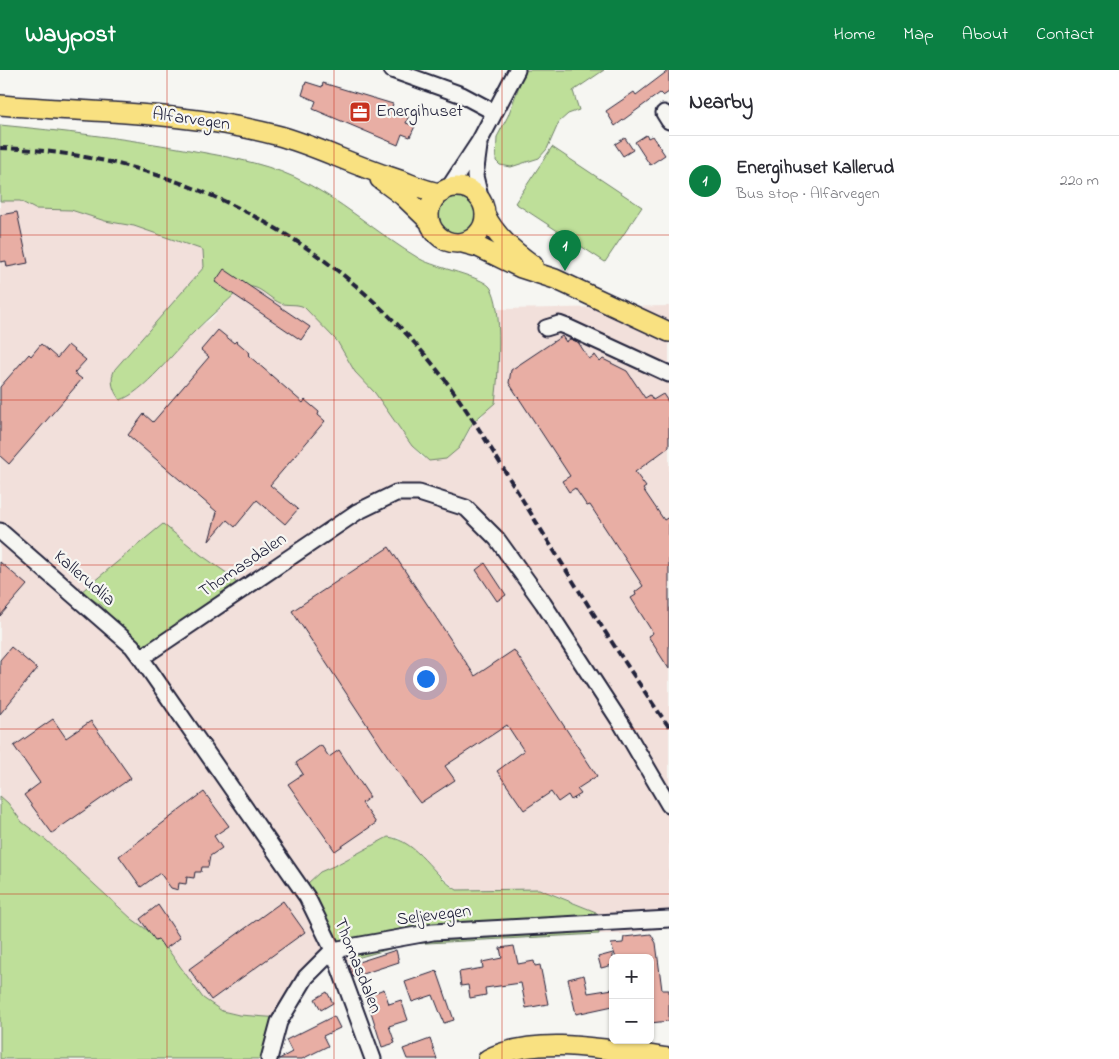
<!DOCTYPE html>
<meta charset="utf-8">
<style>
body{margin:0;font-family:"Indie Flower",sans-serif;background:#f2f2f3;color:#2b2b33}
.controls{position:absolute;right:15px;bottom:15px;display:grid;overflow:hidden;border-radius:8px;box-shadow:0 1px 4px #0004}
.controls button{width:45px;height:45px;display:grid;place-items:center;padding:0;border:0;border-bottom:1px solid #e1e1e2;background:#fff;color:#2b2b33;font:25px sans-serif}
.you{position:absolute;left:425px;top:608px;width:18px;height:18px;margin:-12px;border:4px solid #fff;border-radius:50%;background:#1a73e8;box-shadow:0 0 0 8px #1a73e833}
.badge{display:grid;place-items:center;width:32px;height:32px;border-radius:50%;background:#0b8043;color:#fff;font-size:16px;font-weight:700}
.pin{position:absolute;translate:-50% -41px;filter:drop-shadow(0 1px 2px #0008)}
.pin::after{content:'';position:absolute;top:26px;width:18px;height:15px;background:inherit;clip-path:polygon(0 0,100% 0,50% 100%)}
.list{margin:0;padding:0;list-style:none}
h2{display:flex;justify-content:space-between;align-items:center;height:65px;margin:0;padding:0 20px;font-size:21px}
h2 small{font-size:16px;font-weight:400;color:#7c7c81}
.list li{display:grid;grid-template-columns:32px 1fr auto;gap:15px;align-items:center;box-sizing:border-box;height:90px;padding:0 20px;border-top:1px solid #e1e1e2}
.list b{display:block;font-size:19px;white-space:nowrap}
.list p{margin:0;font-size:16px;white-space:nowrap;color:#7c7c81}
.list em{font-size:16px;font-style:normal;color:#7c7c81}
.map{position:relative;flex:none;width:669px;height:989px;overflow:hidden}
header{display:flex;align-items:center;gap:30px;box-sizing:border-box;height:70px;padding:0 25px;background:#0b8043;color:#fff}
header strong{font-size:24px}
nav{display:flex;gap:28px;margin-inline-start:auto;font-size:18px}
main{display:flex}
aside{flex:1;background:#fff}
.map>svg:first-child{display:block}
.built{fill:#f2e0db;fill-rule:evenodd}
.green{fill:#bedf99;stroke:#70806a}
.building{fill:#e8aea4;stroke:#22223b}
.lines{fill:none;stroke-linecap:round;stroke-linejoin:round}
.minor-casing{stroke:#22223b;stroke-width:19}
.major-casing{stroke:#22223b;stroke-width:22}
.minor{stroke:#f6f6f2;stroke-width:15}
.major{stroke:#f9e181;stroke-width:19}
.rail{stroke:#22223b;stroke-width:4;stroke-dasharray:8 4;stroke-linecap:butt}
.grid{fill:none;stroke:#c8321e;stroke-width:1;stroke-opacity:0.55}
.labels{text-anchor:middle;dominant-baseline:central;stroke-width:4.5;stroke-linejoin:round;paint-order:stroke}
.poi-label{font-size:18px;fill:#22223b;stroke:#f6f6f2;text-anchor:start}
.street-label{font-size:18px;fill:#22223b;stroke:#f6f6f2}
</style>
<header>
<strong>Waypost</strong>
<nav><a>Home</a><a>Map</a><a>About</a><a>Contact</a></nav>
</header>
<main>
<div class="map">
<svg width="669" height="989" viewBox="0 0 669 989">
<rect width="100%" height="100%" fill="#f6f6f2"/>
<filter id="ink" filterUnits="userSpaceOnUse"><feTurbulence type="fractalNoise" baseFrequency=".02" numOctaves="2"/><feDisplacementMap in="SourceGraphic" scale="10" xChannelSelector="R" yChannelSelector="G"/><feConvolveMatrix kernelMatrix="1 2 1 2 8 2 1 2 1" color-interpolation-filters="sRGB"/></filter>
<g filter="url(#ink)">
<!-- built -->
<path class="built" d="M 0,131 L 20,131 L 35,139 L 71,140 L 105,151 L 134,156 L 203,180 L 204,197 L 115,299 L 126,329 L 149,310 L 197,259 L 211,249 L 240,219 L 245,216 L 257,217 L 281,234 L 299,234 L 304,237 L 321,253 L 337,271 L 355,302 L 375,323 L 412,376 L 424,389 L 466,368 L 473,352 L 483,346 L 499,251 L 498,239 L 669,236 L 669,858 L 623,864 L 599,864 L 596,842 L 550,822 L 539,819 L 457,820 L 399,768 L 388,767 L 336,795 L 320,802 L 329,861 L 353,889 L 317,901 L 281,948 L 239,945 L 222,941 L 203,928 L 161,870 L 132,849 L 46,770 L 22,752 L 8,733 L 0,726 ZM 201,485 L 231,506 L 131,571 L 101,535 L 81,522 Z"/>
<!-- green -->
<path class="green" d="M 525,0 L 604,0 L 573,21 L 579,40 L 568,44 L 559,52 L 547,79 L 539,88 L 511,97 L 500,95 L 496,91 L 497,67 L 508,46 Z
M 0,55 C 62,61 123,68 184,79 C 221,86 259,91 294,107 C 340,128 377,164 420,189 C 436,198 481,206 490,217 C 504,235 498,310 495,333 L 473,352 L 459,378 L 446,389 L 429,391 L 412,376 L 375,323 L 355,302 L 337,271 L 304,237 C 296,233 288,236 280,233 C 265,226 257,211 240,219 C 225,234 209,247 194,262 C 177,279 142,324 120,330 C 113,321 109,310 115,299 L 204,197 L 203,180 L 134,156 L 105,151 L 71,140 L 35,139 L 20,131 L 0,131 Z
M 552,77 L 642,137 L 605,192 L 515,133 Z
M437 145a20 20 0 1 1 40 0a20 20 0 1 1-40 0Z
M 163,454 L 201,485 L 231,506 L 238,515 L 158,579 L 140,579 L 131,571 L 101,535 L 81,522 Z
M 0,726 L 8,733 L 22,752 L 46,770 L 132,849 L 161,870 L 203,928 L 222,941 L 239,945 L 281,948 L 277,971 L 277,989 L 0,989 Z
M 388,767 C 418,771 432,805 457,820 L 539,819 L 596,842 L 599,864 L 408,874 L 353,889 L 329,861 L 307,814 L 320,802 L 336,795 Z"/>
<!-- building -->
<path class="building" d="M 669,0 L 669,22 L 663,26 L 660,23 L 615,56 L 606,41 L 634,22 L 636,25 Z
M 306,12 L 322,17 L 323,13 L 393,34 L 391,39 L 409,45 L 406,53 L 415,56 L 410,67 L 402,64 L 398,75 L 313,39 L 316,31 L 302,25 Z
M 646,65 L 648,68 L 652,66 L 665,85 L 650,95 L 635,72 Z
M 625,68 L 633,80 L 623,86 L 615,74 Z
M 17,142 L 28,193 L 7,197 L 6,191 L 0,192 L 0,145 Z
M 224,199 L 310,257 L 301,270 L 215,212 Z
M 218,260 L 234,273 L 236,271 L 250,283 L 248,285 L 303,333 L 305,330 L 319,342 L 318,345 L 325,351 L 270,415 L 298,439 L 285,454 L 257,430 L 235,457 L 227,450 L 209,471 L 217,442 L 128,365 L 144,344 L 153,352 L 209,287 L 201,280 Z
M 562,266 L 566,272 L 570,269 L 578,272 L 589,289 L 595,285 L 600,292 L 603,289 L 627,301 L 645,328 L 650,325 L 653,330 L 663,324 L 669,333 L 669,377 L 635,402 L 646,417 L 643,419 L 664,450 L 669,447 L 669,599 L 648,566 L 653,563 L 631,528 L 636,525 L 635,522 L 643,516 L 590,435 L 587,436 L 575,418 L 569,422 L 562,411 L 570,406 L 509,313 L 511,300 Z
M 41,274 L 57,288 L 68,275 L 86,290 L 74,303 L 82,309 L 9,394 L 0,386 L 0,317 L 29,284 L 31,286 Z
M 389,477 L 475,606 L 514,580 L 597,706 L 577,719 L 581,724 L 571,730 L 568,725 L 558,732 L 551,722 L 524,740 L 497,701 L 524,681 L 507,655 L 445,696 L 455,710 L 420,733 L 410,720 L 292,541 Z
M 0,492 L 27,515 L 0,546 Z
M 485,493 L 506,525 L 497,531 L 476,500 Z
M 11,577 L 37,599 L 0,644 L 0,590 Z
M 53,649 L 66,668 L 91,651 L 131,708 L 52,763 L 24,725 L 40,713 L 14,676 Z
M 321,675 L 329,687 L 339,680 L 370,727 L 362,733 L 376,753 L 335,781 L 288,714 L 303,704 L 296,693 Z
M 204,722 L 229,756 L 214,766 L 222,778 L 210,786 L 208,797 L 202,797 L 201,802 L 195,802 L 194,808 L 187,807 L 186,814 L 179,813 L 178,820 L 171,818 L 160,803 L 141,817 L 119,786 Z
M 283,831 L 305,862 L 211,930 L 189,899 Z
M 158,835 L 180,868 L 165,879 L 158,869 L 155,870 L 140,849 Z
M 651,864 L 656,873 L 662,920 L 669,920 L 669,951 L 650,953 L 650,888 L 616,888 L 611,874 L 623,873 L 624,867 Z
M 514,876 L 518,894 L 534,891 L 535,896 L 540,895 L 548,934 L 526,938 L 521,913 L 485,918 L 486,925 L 470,928 L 468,915 L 461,916 L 459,902 L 483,898 L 482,892 L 502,888 L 500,878 Z
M 396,880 L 399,892 L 353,907 L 349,895 Z
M 613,883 L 613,895 L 601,898 L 598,887 Z
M 437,901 L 454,950 L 444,953 L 433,925 L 412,932 L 405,912 Z
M 584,905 L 588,923 L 613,919 L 613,936 L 576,944 L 568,909 Z
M 384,919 L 389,934 L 401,930 L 408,950 L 389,956 L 395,973 L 382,977 L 366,926 Z
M 327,922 L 333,933 L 321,940 L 315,929 Z
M 334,946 L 340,958 L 323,966 L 328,976 L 302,989 L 279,989 L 292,982 L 286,970 Z
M 430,969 L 437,989 L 407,989 L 403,979 Z"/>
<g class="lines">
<!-- minor casing -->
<g class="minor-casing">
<path id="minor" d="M 392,0 L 462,25 L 494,42
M 664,43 L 669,51
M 479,76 L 475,106 L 481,131
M 448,119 L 479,72 L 517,0
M 546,258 L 559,254 L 567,257 L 669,304
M 0,461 L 132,576 L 141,588 L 307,827 L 333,880 L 373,989
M 141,588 L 357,442 L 396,423 L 419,423 L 466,438 L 497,469 L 543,533 L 621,653 L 669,735
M 269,989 L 279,952 L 306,907 L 333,880 L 433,862 L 669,849"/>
</g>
<!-- major casing -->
<g class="major-casing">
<path id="major" d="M 0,35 C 93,43 185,41 276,65 C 315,75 352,95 391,107 C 408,112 423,121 441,123
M 380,109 L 403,126 L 430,152
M429 145a28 28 0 1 1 56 0a28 28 0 1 1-56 0Z
M 485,144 C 495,166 514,181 533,195
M 463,173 L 478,177 L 521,198 L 555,209 L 669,262
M 488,989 C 539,963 614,981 669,988"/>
</g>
<!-- minor -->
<use href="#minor" class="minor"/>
<!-- major -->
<use href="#major" class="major"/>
<!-- rail -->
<path class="rail" d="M 0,78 C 162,83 313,156 419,278 C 459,323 490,377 522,429 C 569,505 617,583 669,657"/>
</g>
</g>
<!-- grid -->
<path class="grid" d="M 167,0 L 167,989M 334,0 L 334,989M 502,0 L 502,989M 0,165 L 669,165M 0,330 L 669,330M 0,495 L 669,495M 0,659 L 669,659M 0,824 L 669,824"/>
<!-- icons -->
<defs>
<g id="office-square" transform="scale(1.125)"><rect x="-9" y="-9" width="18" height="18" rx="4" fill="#c8321e" stroke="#f6f6f2"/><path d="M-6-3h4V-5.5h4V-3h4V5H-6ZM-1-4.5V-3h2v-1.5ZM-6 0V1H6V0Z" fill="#fff"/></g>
</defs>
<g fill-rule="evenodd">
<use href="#office-square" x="360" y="42"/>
</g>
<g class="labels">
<!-- poi labels -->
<g class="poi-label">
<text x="376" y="42">Energihuset</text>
</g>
<!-- street labels -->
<g class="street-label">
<text transform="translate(191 50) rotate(8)">Alfarvegen</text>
<text transform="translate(243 496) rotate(-34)">Thomasdalen</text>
<text transform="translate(84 509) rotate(41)">Kallerudlia</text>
<text transform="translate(434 846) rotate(-7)">Seljevegen</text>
<text transform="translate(357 896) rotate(68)">Thomasdalen</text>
</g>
</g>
</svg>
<div class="controls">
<button>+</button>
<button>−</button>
</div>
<div class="you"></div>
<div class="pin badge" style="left:565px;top:201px">1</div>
</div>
<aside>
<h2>Nearby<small></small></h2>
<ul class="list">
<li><span class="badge">1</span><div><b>Energihuset Kallerud</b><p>Bus stop · Alfarvegen</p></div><em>220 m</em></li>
</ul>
</aside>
</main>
